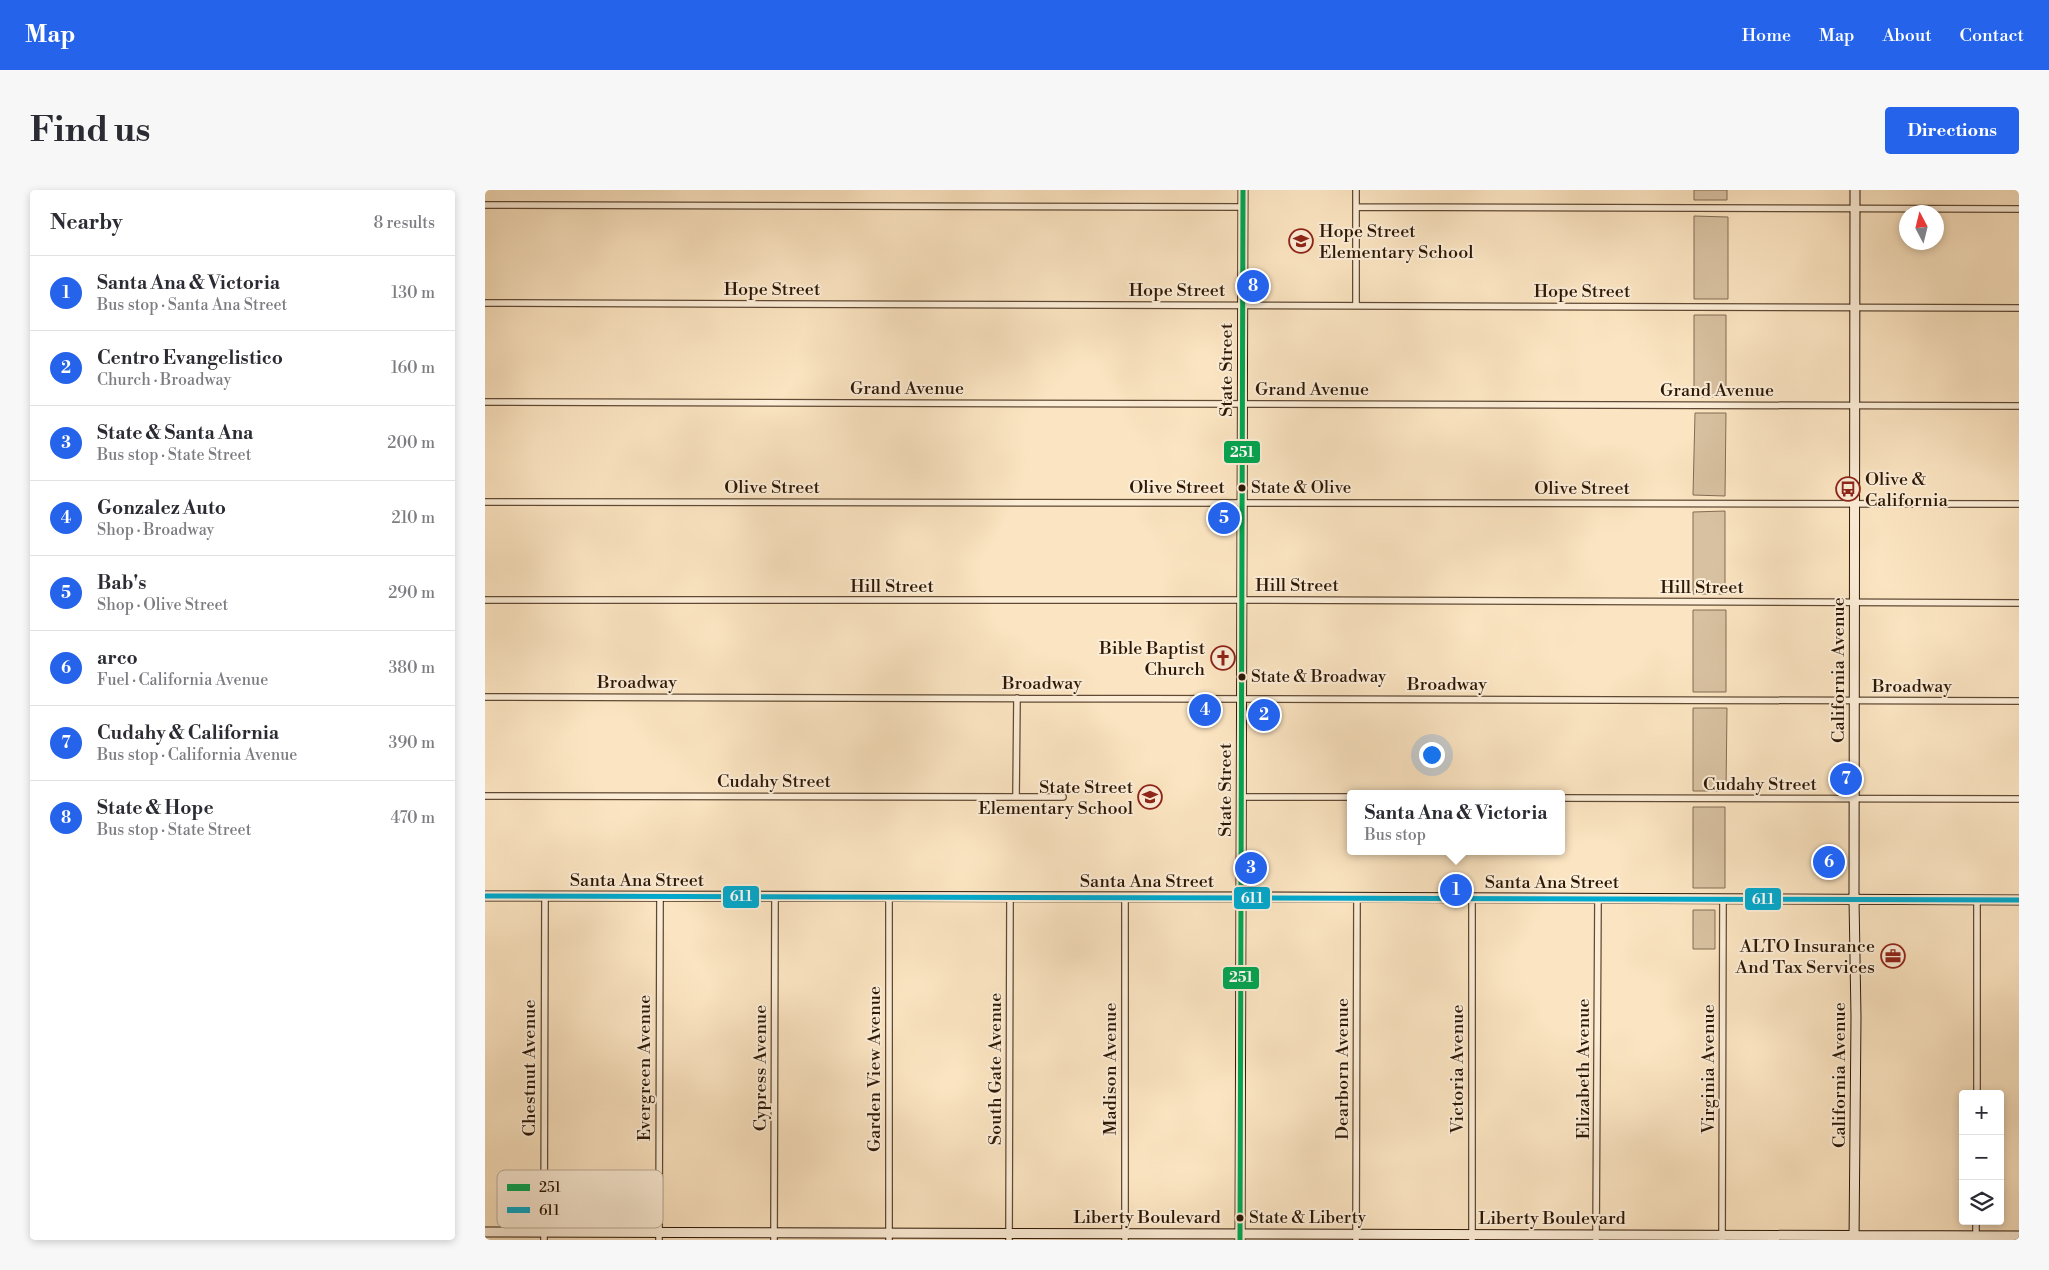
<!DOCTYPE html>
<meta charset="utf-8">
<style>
body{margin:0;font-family:"Libre Bodoni",serif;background:#f7f7f7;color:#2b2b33}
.controls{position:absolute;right:15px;bottom:15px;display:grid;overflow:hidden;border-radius:5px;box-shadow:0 2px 8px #0003}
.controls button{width:45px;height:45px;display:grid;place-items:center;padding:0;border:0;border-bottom:1px solid #e1e1e2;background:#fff;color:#2b2b33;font:25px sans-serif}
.compass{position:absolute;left:1414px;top:15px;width:45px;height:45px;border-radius:50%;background:#fff;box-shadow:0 2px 8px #0003;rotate:353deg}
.you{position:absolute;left:946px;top:564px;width:18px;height:18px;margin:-12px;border:4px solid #fff;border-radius:50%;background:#1a73e8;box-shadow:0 0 0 8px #1a73e833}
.badge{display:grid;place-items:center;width:32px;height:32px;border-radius:50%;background:#2563eb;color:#fff;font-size:16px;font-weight:700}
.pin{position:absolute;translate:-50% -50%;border:2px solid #fff;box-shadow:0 1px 5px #0006}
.popup{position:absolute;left:862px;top:600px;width:218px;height:65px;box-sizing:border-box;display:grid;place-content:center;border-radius:5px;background:#fff;filter:drop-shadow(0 1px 4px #0005);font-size:16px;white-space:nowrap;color:#7c7c81}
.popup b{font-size:19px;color:#2b2b33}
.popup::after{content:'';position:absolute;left:50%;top:100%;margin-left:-10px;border:10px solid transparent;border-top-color:#fff}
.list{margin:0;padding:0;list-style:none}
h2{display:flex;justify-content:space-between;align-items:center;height:65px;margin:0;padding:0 20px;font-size:21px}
h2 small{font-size:16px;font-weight:400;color:#7c7c81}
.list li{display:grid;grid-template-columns:32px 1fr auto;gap:15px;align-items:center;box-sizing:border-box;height:75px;padding:0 20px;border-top:1px solid #e1e1e2}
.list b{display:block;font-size:19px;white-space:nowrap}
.list p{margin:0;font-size:16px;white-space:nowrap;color:#7c7c81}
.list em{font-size:16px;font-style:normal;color:#7c7c81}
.icon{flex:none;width:28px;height:28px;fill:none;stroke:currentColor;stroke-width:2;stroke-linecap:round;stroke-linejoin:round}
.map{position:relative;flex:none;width:1534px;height:1050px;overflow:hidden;border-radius:5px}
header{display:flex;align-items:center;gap:30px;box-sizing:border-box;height:70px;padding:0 25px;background:#2563eb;color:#fff}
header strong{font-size:24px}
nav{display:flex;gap:28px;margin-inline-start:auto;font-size:18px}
.intro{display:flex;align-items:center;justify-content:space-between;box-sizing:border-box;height:120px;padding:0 30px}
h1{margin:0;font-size:35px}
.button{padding:12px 22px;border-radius:5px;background:#2563eb;color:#fff;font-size:18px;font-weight:700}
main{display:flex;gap:30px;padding:0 30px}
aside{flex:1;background:#fff;border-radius:5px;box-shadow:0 2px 8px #0003}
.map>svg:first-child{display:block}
.green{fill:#d8c1a1;stroke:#826c53}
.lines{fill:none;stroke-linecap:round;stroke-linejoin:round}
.street-casing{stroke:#604a34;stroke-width:8}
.secondary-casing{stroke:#2d1705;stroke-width:11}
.street{stroke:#fcedd7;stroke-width:5.5}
.secondary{stroke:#fcedd7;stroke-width:9}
.bus-1-casing{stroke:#fcedd7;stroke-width:9}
.bus-2-casing{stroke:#fcedd7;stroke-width:9}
.bus-1{stroke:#00a651;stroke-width:5}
.bus-2{stroke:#00a9ce;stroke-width:5}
.bus-dot{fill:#2d1705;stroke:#fcedd7;stroke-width:2}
.labels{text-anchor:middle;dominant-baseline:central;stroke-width:4;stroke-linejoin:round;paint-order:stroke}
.bus-label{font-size:17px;fill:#2d1705;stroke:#fcedd7;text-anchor:start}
.poi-label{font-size:18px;fill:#2d1705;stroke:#fcedd7;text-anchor:end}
.street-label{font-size:18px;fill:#2d1705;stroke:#fcedd7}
.key{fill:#fcedd7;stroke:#bead98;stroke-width:1}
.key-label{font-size:14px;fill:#2d1705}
.line-badge{stroke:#fcedd7;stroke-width:2}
.badge-label{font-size:14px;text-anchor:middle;font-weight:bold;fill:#fff}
</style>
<header>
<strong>Map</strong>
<nav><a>Home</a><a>Map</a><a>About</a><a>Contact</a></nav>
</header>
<div class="intro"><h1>Find us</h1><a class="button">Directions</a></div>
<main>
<aside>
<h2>Nearby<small>8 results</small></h2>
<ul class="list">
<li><span class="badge">1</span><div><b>Santa Ana &amp; Victoria</b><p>Bus stop · Santa Ana Street</p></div><em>130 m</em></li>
<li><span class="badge">2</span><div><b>Centro Evangelistico</b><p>Church · Broadway</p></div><em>160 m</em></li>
<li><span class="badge">3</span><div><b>State &amp; Santa Ana</b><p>Bus stop · State Street</p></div><em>200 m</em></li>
<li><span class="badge">4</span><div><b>Gonzalez Auto</b><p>Shop · Broadway</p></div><em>210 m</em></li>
<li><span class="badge">5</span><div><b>Bab's</b><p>Shop · Olive Street</p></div><em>290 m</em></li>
<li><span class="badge">6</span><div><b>arco</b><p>Fuel · California Avenue</p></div><em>380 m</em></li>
<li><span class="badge">7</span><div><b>Cudahy &amp; California</b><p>Bus stop · California Avenue</p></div><em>390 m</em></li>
<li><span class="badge">8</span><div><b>State &amp; Hope</b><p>Bus stop · State Street</p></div><em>470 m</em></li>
</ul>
</aside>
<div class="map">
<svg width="1534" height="1050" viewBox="0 0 1534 1050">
<rect width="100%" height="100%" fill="#fbe4c1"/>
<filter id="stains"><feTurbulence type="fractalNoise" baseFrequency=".004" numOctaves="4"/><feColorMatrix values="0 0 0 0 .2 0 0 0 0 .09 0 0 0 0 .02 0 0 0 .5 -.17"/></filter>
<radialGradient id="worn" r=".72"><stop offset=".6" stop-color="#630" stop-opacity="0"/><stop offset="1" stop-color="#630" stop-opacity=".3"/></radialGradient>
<!-- green -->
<path class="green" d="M 1209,0 L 1242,0 L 1242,10 L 1209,10 Z
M 1209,26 L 1243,27 L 1243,109 L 1209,109 Z
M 1209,125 L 1241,125 L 1241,207 L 1209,207 Z
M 1210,223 L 1241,223 L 1240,306 L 1208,305 Z
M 1240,321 L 1240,404 L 1208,404 L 1208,322 Z
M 1208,420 L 1241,420 L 1241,502 L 1208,502 Z
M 1208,518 L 1242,518 L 1241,601 L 1208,601 Z
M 1208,617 L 1240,617 L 1240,698 L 1208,698 Z
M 1208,720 L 1230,720 L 1230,759 L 1208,759 Z"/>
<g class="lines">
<!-- street casing -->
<g class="street-casing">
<path id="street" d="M 0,15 L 758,17
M 871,17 L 1534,19
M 0,113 L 1534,118
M 871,115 L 871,0
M 0,212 L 1534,216
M 0,312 L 1534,314
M 0,410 L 757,410 L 1534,413
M 0,507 L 1534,511
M 0,606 L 578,607
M 531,607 L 532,508
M 756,607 L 866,607
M 1076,608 L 1534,609
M 640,707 L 640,1050
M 1492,904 L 1492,710
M 1491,1049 L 1491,1031
M 59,1050 L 60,707
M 174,1050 L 175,707
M 289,1050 L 290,707
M 404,1050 L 404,707
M 524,1050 L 525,707
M 871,1050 L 872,708
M 987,1050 L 987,708
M 1111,1050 L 1113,708
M 1237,1050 L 1238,709"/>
</g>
<!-- secondary casing -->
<g class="secondary-casing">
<path id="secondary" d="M 0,706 L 769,707 L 1534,710
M 0,1042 L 1534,1046
M 755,1050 L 758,0
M 1369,1050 L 1371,827 L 1369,709 L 1370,0"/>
</g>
<!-- street -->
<use href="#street" class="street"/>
<!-- secondary -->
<use href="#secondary" class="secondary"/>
<!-- bus-1 casing -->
<g class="bus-1-casing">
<path id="bus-1" d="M 755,1050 L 758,0"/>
</g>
<!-- bus-2 casing -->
<g class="bus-2-casing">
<path id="bus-2" d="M 0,706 L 1534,710"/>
</g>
<!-- bus-1 -->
<use href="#bus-1" class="bus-1"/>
<!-- bus-2 -->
<use href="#bus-2" class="bus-2"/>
</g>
<!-- icons -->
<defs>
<g id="school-ring" transform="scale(1.25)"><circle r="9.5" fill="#fcedd7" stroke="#8f2418" stroke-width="1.5"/><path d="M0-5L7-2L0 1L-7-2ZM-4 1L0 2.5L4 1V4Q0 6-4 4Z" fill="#8f2418"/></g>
<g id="bus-ring" transform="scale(1.25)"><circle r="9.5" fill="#fcedd7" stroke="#8f2418" stroke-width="1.5"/><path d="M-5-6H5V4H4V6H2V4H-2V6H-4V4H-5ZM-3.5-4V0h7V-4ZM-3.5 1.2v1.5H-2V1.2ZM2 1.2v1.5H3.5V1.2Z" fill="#8f2418"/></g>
<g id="church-ring" transform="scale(1.25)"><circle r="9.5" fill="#fcedd7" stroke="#8f2418" stroke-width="1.5"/><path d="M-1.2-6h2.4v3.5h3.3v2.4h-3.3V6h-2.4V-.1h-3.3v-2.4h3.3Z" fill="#8f2418"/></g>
<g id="office-ring" transform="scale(1.25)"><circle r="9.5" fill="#fcedd7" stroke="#8f2418" stroke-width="1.5"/><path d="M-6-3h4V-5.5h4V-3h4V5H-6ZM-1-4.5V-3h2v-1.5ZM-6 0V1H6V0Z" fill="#8f2418"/></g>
</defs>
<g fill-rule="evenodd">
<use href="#school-ring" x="816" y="51"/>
<use href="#bus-ring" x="1363" y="299"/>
<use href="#church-ring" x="738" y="468"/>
<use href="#school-ring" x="665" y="607"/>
<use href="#office-ring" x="1408" y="766"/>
</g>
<!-- markers -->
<g class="bus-dot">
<circle cx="757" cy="298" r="4.5"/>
<circle cx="757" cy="487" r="4.5"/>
<circle cx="755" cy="1028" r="4.5"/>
</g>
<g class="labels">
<!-- bus labels -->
<g class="bus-label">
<text x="766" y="298">State &amp; Olive</text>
<text x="766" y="487">State &amp; Broadway</text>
<text x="764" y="1028">State &amp; Liberty</text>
</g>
<!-- poi labels -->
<g class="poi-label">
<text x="834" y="41" text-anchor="start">Hope Street<tspan x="834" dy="21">Elementary School</tspan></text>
<text x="1380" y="289" text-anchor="start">Olive &amp;<tspan x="1380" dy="21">California</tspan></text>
<text x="720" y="458">Bible Baptist<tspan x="720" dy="21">Church</tspan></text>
<text x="648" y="597">State Street<tspan x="648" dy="21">Elementary School</tspan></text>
<text x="1390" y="756">ALTO Insurance<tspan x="1390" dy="21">And Tax Services</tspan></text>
</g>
<!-- street labels -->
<g class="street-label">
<text x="287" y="99">Hope Street</text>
<text x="692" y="100">Hope Street</text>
<text x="1097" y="101">Hope Street</text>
<text transform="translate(741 180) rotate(-90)">State Street</text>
<text x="422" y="198">Grand Avenue</text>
<text x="827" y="199">Grand Avenue</text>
<text x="1232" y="200">Grand Avenue</text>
<text x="287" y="297">Olive Street</text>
<text x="692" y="297">Olive Street</text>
<text x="1097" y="298">Olive Street</text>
<text x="812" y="395">Hill Street</text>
<text x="407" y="396">Hill Street</text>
<text x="1217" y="397">Hill Street</text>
<text transform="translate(1353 480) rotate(-90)">California Avenue</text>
<text x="152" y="492">Broadway</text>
<text x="557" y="493">Broadway</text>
<text x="962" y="494">Broadway</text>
<text x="1427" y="496">Broadway</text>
<text x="289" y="591">Cudahy Street</text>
<text x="1275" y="594">Cudahy Street</text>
<text transform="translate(740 600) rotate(-90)">State Street</text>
<text x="152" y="690">Santa Ana Street</text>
<text x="662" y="691">Santa Ana Street</text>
<text x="1067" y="692">Santa Ana Street</text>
<text transform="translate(44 878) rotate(-90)">Chestnut Avenue</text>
<text transform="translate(159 878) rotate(-90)">Evergreen Avenue</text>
<text transform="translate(275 878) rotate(-90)">Cypress Avenue</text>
<text transform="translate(389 879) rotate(-90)">Garden View Avenue</text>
<text transform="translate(510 879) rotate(-90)">South Gate Avenue</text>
<text transform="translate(625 879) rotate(-90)">Madison Avenue</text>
<text transform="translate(857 879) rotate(-90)">Dearborn Avenue</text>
<text transform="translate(972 879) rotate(-90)">Victoria Avenue</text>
<text transform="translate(1098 879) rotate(-90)">Elizabeth Avenue</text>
<text transform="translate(1223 879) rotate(-90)">Virginia Avenue</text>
<text transform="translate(1354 885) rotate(-90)">California Avenue</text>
<text x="662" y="1027">Liberty Boulevard</text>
<text x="1067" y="1028">Liberty Boulevard</text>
</g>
</g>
<!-- legend -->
<rect x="12" y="980" width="166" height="58" rx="8" class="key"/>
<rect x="22" y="994" width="23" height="7" fill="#00a651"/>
<rect x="22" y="1017" width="23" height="6" fill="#00a9ce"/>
<g class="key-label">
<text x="54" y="1002">251</text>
<text x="54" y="1025">611</text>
</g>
<g class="line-badge">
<rect x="738" y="250" width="38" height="24" rx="5" fill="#00a651"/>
<rect x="237" y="695" width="38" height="24" rx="5" fill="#00a9ce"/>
<rect x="748" y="696" width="38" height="24" rx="5" fill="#00a9ce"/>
<rect x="1259" y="697" width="38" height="24" rx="5" fill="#00a9ce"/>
<rect x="737" y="776" width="38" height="24" rx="5" fill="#00a651"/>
</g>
<g class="badge-label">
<text x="757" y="267">251</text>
<text x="256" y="711">611</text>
<text x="767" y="713">611</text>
<text x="1278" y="714">611</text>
<text x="756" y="792">251</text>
</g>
<rect width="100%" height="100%" filter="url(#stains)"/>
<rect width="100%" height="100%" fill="url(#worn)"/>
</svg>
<div class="controls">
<button>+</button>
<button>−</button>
<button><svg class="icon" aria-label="layers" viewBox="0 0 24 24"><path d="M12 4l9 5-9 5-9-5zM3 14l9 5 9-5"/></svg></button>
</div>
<svg class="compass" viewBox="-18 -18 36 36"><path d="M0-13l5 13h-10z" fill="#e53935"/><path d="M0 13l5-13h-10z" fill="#7c7c81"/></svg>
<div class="you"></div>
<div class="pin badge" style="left:971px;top:700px">1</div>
<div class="popup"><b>Santa Ana &amp; Victoria</b>Bus stop</div>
<div class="pin badge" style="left:779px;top:525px">2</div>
<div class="pin badge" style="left:766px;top:678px">3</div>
<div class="pin badge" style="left:720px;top:520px">4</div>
<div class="pin badge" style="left:739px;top:328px">5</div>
<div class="pin badge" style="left:1344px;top:672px">6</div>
<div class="pin badge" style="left:1361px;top:589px">7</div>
<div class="pin badge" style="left:768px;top:96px">8</div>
</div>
</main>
